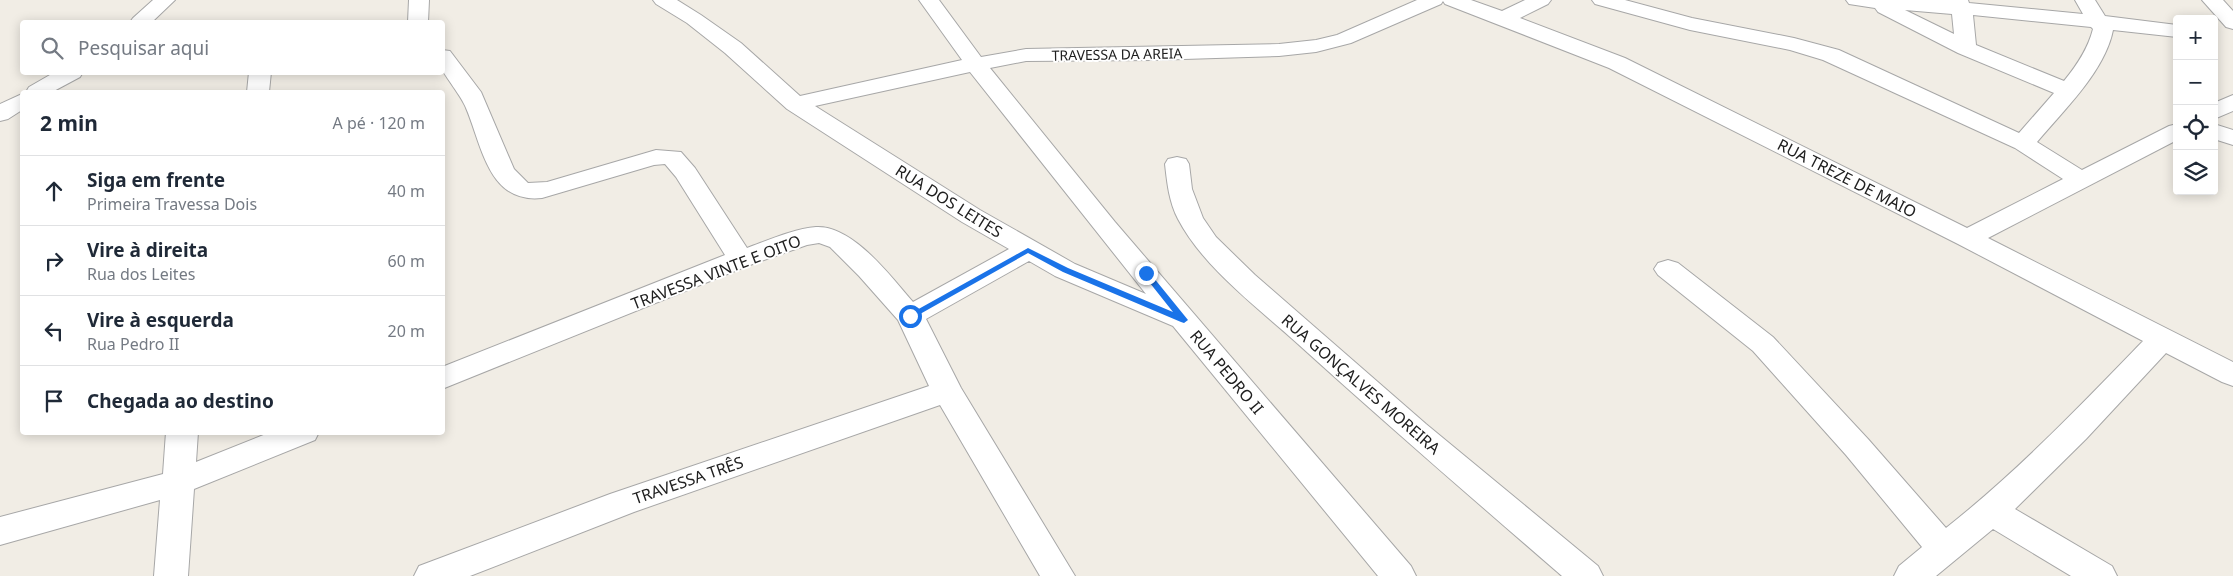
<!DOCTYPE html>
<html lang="pt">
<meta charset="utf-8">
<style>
body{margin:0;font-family:"Noto Sans",sans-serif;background:#f6f6f7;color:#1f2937}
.controls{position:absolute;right:15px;top:15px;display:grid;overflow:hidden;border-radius:5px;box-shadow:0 2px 12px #0003}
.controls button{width:45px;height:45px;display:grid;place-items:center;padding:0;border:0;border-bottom:1px solid #e0e1e3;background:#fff;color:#1f2937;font:25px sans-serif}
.stop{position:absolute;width:15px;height:15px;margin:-11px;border:4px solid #1a73e8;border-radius:50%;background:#fff}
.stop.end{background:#1a73e8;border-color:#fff;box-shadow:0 1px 5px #0008}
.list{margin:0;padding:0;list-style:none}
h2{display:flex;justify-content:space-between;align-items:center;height:65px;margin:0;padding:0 20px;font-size:21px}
h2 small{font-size:16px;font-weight:400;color:#747a83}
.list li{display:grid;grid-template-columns:32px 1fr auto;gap:15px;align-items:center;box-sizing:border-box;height:70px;padding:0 20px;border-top:1px solid #e0e1e3}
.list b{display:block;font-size:19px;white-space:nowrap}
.list p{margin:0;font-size:16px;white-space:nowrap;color:#747a83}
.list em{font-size:16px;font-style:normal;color:#747a83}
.icon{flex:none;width:28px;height:28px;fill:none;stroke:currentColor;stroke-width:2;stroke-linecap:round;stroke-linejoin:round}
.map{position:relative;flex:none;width:2233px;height:576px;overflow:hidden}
.search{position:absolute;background:#fff;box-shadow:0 2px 12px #0003;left:20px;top:20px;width:425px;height:55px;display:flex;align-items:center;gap:12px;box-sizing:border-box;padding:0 18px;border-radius:5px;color:#747a83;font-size:19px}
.panel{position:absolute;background:#fff;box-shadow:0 2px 12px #0003;left:20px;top:90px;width:425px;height:345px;border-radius:5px}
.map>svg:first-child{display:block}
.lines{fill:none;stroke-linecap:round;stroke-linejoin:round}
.minor-casing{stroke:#a7a7a7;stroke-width:2}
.minor{fill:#fff;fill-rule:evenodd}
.route{fill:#1a73e8}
.labels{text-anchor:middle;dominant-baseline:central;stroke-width:4;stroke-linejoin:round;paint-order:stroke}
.far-street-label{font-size:14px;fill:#202020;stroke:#fff}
.street-label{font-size:16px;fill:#202020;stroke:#fff}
</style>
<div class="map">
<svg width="2233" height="576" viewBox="0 0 2233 576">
<rect width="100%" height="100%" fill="#f1ede5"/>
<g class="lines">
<!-- minor casing -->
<g class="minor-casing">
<path id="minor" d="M 153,0 L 175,0 L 152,22 L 130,22 L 133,18 Z
M 409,0 L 429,0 L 428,22 L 408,22 Z
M 653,0 L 677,0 L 701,15 L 741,43 L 800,96 L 962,60 L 919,0 L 939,0 L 981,57 L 1026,49 L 1279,44 L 1316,40 L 1337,35 L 1417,0 L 1471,0 L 1502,11 L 1525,0 L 1551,0 L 1548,4 L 1520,18 L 1625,58 L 1967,228 L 2063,179 L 2015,148 L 1823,60 L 1790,50 L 1690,30 L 1595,4 L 1592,0 L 1625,0 L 1692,18 L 1794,38 L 1839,50 L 2019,133 L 2054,93 L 1958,53 L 1878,12 L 1875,8 L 1849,4 L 1846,0 L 1968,0 L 1969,3 L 2083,14 L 2075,0 L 2095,0 L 2105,16 L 2177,25 L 2177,37 L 2113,30 C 2105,71 2064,110 2037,142 L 2082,170 L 2169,126 L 2177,124 L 2177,140 L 1988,238 L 2233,362 L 2233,386 L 2222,382 L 2166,353 L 2086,439 L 2015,509 L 2112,566 L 2117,576 L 2071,576 L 1993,529 L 1936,576 L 1894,576 L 1899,566 L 1922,547 L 1846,455 L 1753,351 L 1658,275 L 1654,269 L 1658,263 L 1668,260 L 1678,263 L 1773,337 L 1868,439 L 1946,528 C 2017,472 2080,406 2143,341 L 1958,244 L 1609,68 L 1445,4 L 1443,1 L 1441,4 L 1351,43 L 1316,52 L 1279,56 L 1152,60 L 1026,61 L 990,68 L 1115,222 L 1411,566 L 1416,576 L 1378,576 L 1173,326 L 1055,276 L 1029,261 L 926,319 L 961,388 L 1075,576 L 1040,576 L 940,405 L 634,512 L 470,576 L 414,576 L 419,566 L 610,494 L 929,386 L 898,320 L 859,276 L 830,247 L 819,243 L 807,245 L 750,265 L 442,389 L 442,367 L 725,255 L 676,177 L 665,164 L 654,165 L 542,198 C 488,204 482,145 466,108 C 462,97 444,75 442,69 C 441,63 442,56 442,50 L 450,51 L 481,92 L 514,169 L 528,183 L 547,182 L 656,150 L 681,152 L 695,168 L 747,248 C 769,240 793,229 816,227 C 853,225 891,277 913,302 L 1009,249 L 962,222 L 787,109 L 725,53 L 687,23 L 656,4 ZM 1905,10 L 1952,14 L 1954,34 ZM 1973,15 L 2091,27 L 2093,29 C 2088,49 2077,65 2064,81 L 1976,45 ZM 970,72 L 1146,294 L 1075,264 L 980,210 L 815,106 Z
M 2202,0 L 2223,0 L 2233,11 L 2233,29 L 2226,27 Z
M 55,72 L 83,72 L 80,77 L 52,92 L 26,92 L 29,87 Z
M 249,72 L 271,72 L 269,92 L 247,92 Z
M 22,94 L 22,110 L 8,119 L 0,121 L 0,104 Z
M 2233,95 L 2233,111 L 2214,119 L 2214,103 Z
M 2214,124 L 2233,130 L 2233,145 L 2214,139 Z
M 1177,157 L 1186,159 L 1189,164 L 1192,189 L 1203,218 L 1216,237 L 1255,275 L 1426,424 L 1598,566 L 1603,576 L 1562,576 C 1473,499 1385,423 1298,344 C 1257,307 1203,267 1178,219 C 1169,202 1167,182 1165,164 L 1168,159 Z
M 166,432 L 198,432 L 196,462 L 271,432 L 319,432 L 315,440 L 194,489 L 188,576 L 154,576 L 160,500 L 0,545 L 0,517 L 163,474 Z"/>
</g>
<!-- minor -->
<use href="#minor" class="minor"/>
</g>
<!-- route -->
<path class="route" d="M 1028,248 L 1068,268 L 1173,312 L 1142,273 L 1149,272 L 1188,320 L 1184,323 L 1181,322 L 1063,272 L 1028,253 L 913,318 L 910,319 L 906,316 Z"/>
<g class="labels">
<!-- far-street labels -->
<g class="far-street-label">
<text transform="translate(1117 54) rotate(-1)">TRAVESSA DA AREIA</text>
</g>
<!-- street labels -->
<g class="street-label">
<text transform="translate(1847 178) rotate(27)">RUA TREZE DE MAIO</text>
<text transform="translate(949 201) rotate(32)">RUA DOS LEITES</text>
<text transform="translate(716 272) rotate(-21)">TRAVESSA VINTE E OITO</text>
<text transform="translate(1227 372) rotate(50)">RUA PEDRO II</text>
<text transform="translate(1361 384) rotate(41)">RUA GONÇALVES MOREIRA</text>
<text transform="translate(688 480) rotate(-19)">TRAVESSA TRÊS</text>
</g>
</g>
</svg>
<div class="controls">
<button>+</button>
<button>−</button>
<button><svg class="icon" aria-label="locate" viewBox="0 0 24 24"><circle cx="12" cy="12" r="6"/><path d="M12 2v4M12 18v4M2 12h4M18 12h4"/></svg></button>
<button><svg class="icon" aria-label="layers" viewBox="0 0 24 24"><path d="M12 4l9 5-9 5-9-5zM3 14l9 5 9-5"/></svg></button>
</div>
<div class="stop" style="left:910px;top:316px"></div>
<div class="stop end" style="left:1146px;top:273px"></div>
<div class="search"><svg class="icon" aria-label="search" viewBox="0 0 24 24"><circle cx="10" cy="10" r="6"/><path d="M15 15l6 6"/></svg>Pesquisar aqui</div>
<section class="panel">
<h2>2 min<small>A pé · 120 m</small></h2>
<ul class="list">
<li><svg class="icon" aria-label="ahead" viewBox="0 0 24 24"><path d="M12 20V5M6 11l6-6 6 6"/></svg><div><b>Siga em frente</b><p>Primeira Travessa Dois</p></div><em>40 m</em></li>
<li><svg class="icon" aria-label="right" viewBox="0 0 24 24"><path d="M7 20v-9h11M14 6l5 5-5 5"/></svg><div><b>Vire à direita</b><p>Rua dos Leites</p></div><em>60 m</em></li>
<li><svg class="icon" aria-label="left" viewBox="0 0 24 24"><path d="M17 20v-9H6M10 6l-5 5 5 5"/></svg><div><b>Vire à esquerda</b><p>Rua Pedro II</p></div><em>20 m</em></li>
<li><svg class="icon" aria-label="arrive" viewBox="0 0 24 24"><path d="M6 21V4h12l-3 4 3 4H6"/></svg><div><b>Chegada ao destino</b></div></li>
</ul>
</section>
</div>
